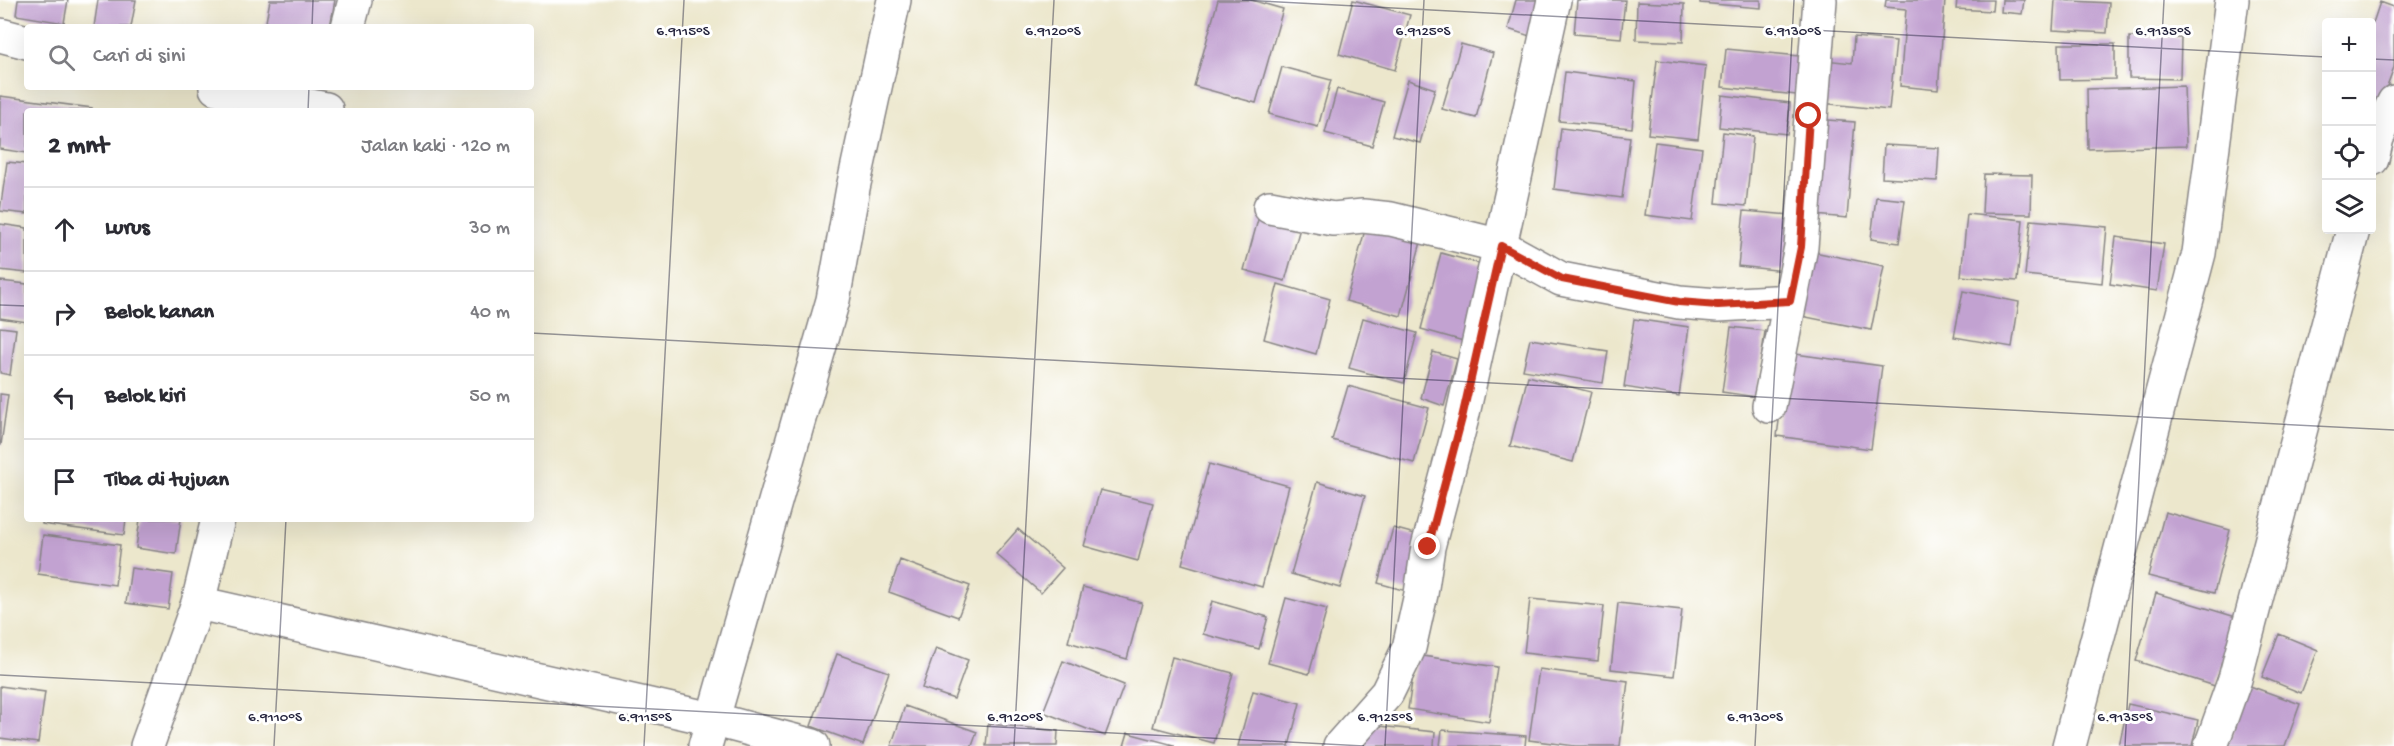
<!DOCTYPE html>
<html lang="id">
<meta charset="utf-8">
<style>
body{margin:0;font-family:"Gochi Hand",sans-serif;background:#f2f2f3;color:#2b2b33}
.controls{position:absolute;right:18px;top:18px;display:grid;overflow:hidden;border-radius:6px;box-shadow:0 6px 24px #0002}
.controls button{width:54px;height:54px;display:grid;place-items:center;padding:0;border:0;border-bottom:2px solid #e1e1e2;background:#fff;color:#2b2b33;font:30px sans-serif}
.stop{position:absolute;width:18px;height:18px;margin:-14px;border:4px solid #c8321e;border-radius:50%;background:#fff}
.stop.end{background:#c8321e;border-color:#fff;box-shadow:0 2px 6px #0008}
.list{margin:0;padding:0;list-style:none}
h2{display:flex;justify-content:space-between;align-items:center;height:78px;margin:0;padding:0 24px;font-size:26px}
h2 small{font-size:20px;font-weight:400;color:#7c7c81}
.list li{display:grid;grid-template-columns:39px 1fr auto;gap:18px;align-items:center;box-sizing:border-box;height:84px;padding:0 24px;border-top:2px solid #e1e1e2}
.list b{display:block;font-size:22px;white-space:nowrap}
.list em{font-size:20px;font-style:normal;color:#7c7c81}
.icon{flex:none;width:33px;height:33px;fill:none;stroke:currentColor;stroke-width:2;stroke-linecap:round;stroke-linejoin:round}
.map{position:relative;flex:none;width:2394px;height:746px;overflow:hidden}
.search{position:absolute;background:#fff;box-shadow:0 6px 24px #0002;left:24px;top:24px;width:510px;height:66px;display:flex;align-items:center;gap:15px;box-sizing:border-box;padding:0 21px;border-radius:6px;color:#7c7c81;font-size:22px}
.panel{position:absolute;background:#fff;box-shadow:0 6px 24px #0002;left:24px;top:108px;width:510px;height:414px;border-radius:6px}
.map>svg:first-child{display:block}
.building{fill:#c2a2d1}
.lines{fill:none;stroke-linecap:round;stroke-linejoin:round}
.minor-casing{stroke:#878484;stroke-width:36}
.minor{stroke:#fff;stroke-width:33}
.route{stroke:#c8321e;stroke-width:8}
.ticks{fill:none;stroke:#22223b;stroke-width:1.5;stroke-opacity:0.45}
.ticks-label{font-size:15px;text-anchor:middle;fill:#22223b;stroke:#fff;stroke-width:6;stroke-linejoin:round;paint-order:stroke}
</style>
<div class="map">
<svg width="2394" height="746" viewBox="0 0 2394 746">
<rect width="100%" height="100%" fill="#fff"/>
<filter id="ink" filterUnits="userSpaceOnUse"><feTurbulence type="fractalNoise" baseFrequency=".0167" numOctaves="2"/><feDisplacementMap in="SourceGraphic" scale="12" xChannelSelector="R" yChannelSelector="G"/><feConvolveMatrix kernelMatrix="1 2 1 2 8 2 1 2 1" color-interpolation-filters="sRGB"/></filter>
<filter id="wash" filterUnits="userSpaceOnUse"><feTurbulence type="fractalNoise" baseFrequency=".008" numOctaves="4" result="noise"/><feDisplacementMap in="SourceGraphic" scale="24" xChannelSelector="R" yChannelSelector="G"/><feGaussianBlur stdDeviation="1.35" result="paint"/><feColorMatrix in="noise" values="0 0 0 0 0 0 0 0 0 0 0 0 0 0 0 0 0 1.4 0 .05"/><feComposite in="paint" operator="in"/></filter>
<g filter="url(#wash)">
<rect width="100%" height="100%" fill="#ece7cc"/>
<g id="blocks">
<!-- building -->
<path class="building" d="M 18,0 L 68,0 L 64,23 L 16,15 Z
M 98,0 L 136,0 L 131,27 L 94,27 Z
M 270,0 L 335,0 L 330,27 L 265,27 Z
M 1218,0 L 1251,0 L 1283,9 L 1256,103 L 1194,86 Z
M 1353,0 L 1410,15 L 1395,70 L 1339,54 Z
M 1516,0 L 1550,0 L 1539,39 L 1508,29 Z
M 1577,0 L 1625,0 L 1621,38 L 1574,34 Z
M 1700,0 L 1761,0 L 1761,8 L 1700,3 Z
M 1886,0 L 1945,0 L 1938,90 L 1900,86 L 1906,9 L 1885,7 Z
M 1957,0 L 1993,0 L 1992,11 L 1956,9 Z
M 2002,0 L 2024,0 L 2022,14 L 2001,12 Z
M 2055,0 L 2109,3 L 2107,33 L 2053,30 Z
M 1637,2 L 1684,4 L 1683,42 L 1636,40 Z
M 2380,2 L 2394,7 L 2394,67 L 2379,108 L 2372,105 L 2372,26 Z
M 1854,37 L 1896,41 L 1889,110 L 1821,103 L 1825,60 L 1852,63 Z
M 2129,37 L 2181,38 L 2180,79 L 2129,78 Z
M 1461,44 L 1493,53 L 1476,118 L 1442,109 Z
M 2059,44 L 2115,44 L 2115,79 L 2060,80 Z
M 1726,49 L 1810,57 L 1806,96 L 1722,87 Z
M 1657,60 L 1706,66 L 1698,139 L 1648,134 Z
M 1282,67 L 1331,80 L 1318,127 L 1269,114 Z
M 1565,72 L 1636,81 L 1632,128 L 1559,121 Z
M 1408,80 L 1435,89 L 1420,143 L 1392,136 Z
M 2184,86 L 2186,146 L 2088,149 L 2087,89 Z
M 1337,89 L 1384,102 L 1372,146 L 1325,133 Z
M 1722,95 L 1790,103 L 1787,134 L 1719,127 Z
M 0,96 L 92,108 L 91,111 L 27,111 L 27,153 L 0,149 Z
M 1813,119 L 1855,122 L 1847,218 L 1805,214 Z
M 1561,128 L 1630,137 L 1622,198 L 1554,189 Z
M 1723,132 L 1753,136 L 1746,206 L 1716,203 Z
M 1655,142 L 1702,148 L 1692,221 L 1645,215 Z
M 1884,145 L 1939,148 L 1937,181 L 1882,178 Z
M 7,162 L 27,164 L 27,214 L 0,211 Z
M 1984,174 L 2032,175 L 2031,214 L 1982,213 Z
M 1876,197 L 1905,200 L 1899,243 L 1871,239 Z
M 1261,209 L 1302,221 L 1285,281 L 1244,270 Z
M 1744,211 L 1791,215 L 1785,271 L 1738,266 Z
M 1967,214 L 2023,220 L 2017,281 L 1961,276 Z
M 2031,220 L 2107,227 L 2102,283 L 2025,275 Z
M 0,224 L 27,228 L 27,273 L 0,270 Z
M 1366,226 L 1421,242 L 1401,316 L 1346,301 Z
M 2116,237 L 2164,244 L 2157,291 L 2110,284 Z
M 1814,252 L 1884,266 L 1871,330 L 1801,316 Z
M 1441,253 L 1488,266 L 1467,342 L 1421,329 Z
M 0,281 L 27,284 L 27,322 L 0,318 Z
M 1278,284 L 1330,299 L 1316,354 L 1264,339 Z
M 1963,291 L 2019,302 L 2012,347 L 1954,337 Z
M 1363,318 L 1417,333 L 1404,383 L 1349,368 Z
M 1634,319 L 1689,327 L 1679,396 L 1624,387 Z
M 0,327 L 16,329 L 10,375 L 0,373 Z
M 1731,327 L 1765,331 L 1756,397 L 1722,392 Z
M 1530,339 L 1608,351 L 1603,383 L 1523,370 Z
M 1433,352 L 1457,359 L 1444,406 L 1421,398 Z
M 1788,353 L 1882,366 L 1871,449 L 1777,436 Z
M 1528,376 L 1591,392 L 1573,462 L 1510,446 Z
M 1348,386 L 1429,408 L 1414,463 L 1332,440 Z
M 0,394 L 8,395 L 1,445 L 0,445 Z
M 1209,464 L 1289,486 L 1262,587 L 1182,564 Z
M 1317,482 L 1365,496 L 1340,588 L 1291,574 Z
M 1100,490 L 1153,503 L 1138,561 L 1084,546 Z
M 2165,512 L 2230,530 L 2214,593 L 2148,576 Z
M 42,519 L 126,519 L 124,535 L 42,524 Z
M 140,519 L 181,519 L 176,554 L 136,548 Z
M 1393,528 L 1426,537 L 1410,592 L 1378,583 Z
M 1018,529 L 1063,568 L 1041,593 L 996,554 Z
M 43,535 L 120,545 L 115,585 L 38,574 Z
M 900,560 L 970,586 L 958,617 L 889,592 Z
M 131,568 L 173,574 L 168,609 L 126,603 Z
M 1083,587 L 1142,603 L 1127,659 L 1068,642 Z
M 2156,593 L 2236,617 L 2215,686 L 2136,661 Z
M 1286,598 L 1327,609 L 1309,674 L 1268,663 Z
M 1530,599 L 1604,606 L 1598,661 L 1524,653 Z
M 1212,601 L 1268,617 L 1259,649 L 1203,634 Z
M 1618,603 L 1682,610 L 1674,676 L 1611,669 Z
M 2279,634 L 2318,650 L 2301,693 L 2262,677 Z
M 936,648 L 968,660 L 954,699 L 922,688 Z
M 837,654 L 889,672 L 863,745 L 811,726 Z
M 1416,655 L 1497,667 L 1489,722 L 1408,709 Z
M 1172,657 L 1233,673 L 1214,743 L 1153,727 Z
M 1063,661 L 1124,685 L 1105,736 L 1043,712 Z
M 1539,669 L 1628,681 L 1620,746 L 1575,746 L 1529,740 Z
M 0,686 L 45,692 L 38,743 L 0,738 Z
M 2250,686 L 2300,704 L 2285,746 L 2227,746 Z
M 1253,691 L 1300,703 L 1289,746 L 1238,746 Z
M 2128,704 L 2198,720 L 2192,746 L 2119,746 Z
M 905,706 L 977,732 L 972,746 L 891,746 Z
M 988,724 L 1058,731 L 1057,746 L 986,746 Z
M 1360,724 L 1435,732 L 1434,746 L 1358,746 Z
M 1442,730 L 1526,736 L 1525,746 L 1440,746 Z
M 1128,733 L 1174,745 L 1174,746 L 1124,746 Z"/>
</g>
</g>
<g filter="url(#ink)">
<use href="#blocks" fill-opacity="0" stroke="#878484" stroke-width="1.5"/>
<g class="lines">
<!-- minor casing -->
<g class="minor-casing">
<path id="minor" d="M 348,27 L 355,0
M 0,35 L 27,42
M 216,88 L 326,109
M 2372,159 L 2377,138 L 2394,102
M 1270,207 L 1333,219 L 1363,216 L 1391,219 L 1501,246 L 1561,279 L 1679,302 L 1718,305 L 1790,301
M 1769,406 L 1801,247 L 1820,0
M 198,603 L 712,719 L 813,746
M 147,746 L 198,603 L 218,519
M 705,746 L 833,300 L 853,188 L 894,0
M 1340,746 L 1387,693 L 1409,648 L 1421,594 L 1428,547 L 1462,418 L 1554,0
M 2069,746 L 2199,253 L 2232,0
M 2211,746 L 2235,679 L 2353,230"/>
</g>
<!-- minor -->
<use href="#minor" class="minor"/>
</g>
</g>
<g class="lines" filter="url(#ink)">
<!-- route -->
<path class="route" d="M 1428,547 L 1462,418 L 1501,246 L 1562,279 L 1679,302 L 1718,305 L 1790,301 L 1801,247 L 1809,116"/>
</g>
<!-- ticks -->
<path class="ticks" d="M 1242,0 L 2326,57M 312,27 L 313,0M 2372,59 L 2394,60M 308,111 L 309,87M 0,305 L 27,306M 531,333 L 2394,430M 0,675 L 1364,746M 274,746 L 286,519M 644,746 L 684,0M 1014,746 L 1054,0M 1385,746 L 1424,0M 1755,746 L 1794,0M 2125,746 L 2164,0"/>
<g class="ticks-label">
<text x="683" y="35">6.9115°S</text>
<text x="1053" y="35">6.9120°S</text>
<text x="1423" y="35">6.9125°S</text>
<text x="1793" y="35">6.9130°S</text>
<text x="2163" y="35">6.9135°S</text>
<text x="275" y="721">6.9110°S</text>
<text x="645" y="721">6.9115°S</text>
<text x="1015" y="721">6.9120°S</text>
<text x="1385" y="721">6.9125°S</text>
<text x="1755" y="721">6.9130°S</text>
<text x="2125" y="721">6.9135°S</text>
</g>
</svg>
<div class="controls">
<button>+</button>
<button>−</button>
<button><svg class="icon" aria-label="locate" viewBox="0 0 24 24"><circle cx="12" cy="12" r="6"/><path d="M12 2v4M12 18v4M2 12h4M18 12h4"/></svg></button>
<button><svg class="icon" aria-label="layers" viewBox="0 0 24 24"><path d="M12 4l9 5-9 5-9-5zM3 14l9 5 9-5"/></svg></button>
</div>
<div class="stop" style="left:1809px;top:116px"></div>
<div class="stop end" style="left:1428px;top:547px"></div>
<div class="search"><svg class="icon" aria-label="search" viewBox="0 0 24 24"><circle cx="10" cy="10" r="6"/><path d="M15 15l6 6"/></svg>Cari di sini</div>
<section class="panel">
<h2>2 mnt<small>Jalan kaki · 120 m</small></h2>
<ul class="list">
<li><svg class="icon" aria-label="ahead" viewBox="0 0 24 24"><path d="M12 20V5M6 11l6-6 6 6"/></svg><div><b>Lurus</b></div><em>30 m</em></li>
<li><svg class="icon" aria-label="right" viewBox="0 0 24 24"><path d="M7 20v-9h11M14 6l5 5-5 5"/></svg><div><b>Belok kanan</b></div><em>40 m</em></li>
<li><svg class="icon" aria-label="left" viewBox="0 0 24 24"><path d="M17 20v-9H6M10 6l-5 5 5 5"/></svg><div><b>Belok kiri</b></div><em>50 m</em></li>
<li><svg class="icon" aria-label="arrive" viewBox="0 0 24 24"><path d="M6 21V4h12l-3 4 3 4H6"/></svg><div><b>Tiba di tujuan</b></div></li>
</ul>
</section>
</div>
